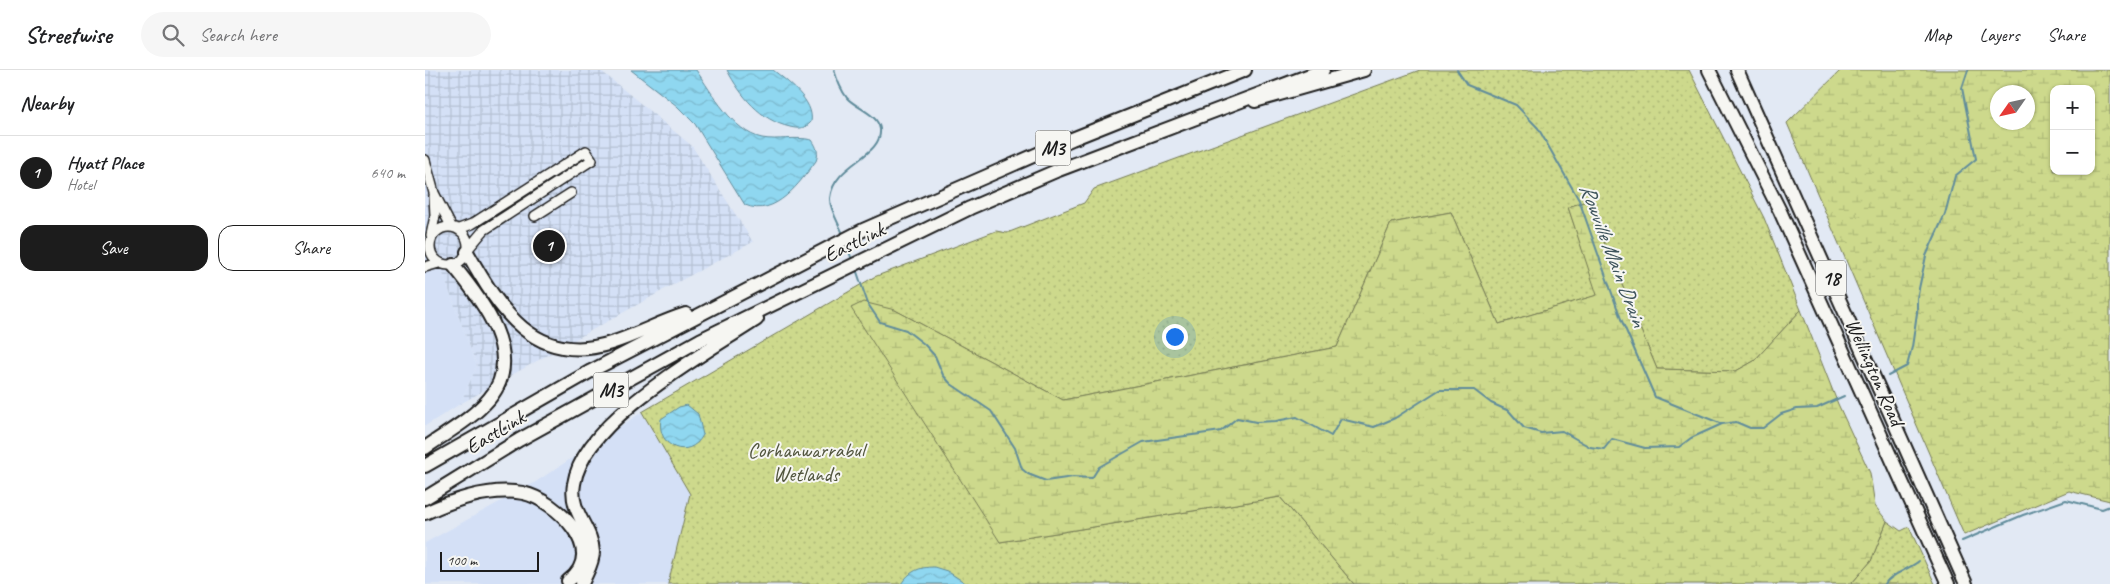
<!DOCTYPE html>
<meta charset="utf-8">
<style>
body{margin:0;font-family:Caveat,sans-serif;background:#f6f6f6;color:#202124}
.controls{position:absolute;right:15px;top:15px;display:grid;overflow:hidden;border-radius:10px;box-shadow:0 1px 4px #0004}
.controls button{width:45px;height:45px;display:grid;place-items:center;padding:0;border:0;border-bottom:1px solid #e0e0e0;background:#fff;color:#202124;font:25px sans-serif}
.compass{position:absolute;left:1565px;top:15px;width:45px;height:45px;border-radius:50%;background:#fff;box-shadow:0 1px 4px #0004;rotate:236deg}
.scale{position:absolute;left:15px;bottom:12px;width:99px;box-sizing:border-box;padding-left:5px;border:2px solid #1c1c1c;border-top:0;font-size:14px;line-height:18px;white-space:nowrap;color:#1c1c1c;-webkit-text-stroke:4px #f6f6f2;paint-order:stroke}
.you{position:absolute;left:749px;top:266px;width:18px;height:18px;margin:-12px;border:4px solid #fff;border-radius:50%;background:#1a73e8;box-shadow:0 0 0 8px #1a73e833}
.badge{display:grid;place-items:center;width:32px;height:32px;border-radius:50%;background:#1c1c1c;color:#fff;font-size:16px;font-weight:700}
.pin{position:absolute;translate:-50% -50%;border:2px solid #fff;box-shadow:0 1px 5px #0006}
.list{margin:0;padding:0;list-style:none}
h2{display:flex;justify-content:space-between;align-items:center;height:65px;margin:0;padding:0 20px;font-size:21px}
h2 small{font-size:16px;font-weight:400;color:#757577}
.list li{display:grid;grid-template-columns:32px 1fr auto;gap:15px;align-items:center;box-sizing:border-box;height:75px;padding:0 20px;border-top:1px solid #e0e0e0}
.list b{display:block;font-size:19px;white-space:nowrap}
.list p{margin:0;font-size:16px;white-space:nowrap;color:#757577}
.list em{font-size:16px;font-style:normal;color:#757577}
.actions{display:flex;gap:10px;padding:15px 20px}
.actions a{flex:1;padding:11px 0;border:1px solid #1c1c1c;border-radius:15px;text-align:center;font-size:18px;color:#1c1c1c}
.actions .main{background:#1c1c1c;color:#fff}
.icon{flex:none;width:28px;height:28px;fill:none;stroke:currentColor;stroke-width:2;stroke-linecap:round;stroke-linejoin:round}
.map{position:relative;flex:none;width:1685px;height:514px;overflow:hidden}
header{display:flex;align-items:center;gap:30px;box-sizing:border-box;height:70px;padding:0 25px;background:#fff;border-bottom:1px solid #e0e0e0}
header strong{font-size:24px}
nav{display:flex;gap:28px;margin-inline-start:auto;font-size:18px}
.search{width:350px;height:45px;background:#f6f6f6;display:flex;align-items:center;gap:12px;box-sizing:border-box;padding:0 18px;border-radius:28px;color:#757577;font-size:19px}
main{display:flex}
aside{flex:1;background:#fff}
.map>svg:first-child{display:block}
.built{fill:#d4e0f6}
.industrial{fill:url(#industrial-grid)}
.grass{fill:url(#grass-dots);stroke:#747a54}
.wetland{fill:url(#wetland-marsh);stroke:#747a54;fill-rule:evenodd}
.water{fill:url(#water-waves);stroke:#618c9b}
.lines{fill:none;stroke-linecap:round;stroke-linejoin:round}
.stream{stroke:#618c9b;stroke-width:2}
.minor-casing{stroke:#1c1c1c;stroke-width:12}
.highway-casing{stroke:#1c1c1c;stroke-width:16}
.minor{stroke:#f6f6f2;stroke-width:9}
.highway{stroke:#f6f6f2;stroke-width:12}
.labels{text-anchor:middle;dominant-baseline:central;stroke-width:4;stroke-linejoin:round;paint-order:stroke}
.shield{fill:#f6f6f2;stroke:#5d5d5c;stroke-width:1}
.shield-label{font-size:20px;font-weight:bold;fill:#1c1c1c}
.street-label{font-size:21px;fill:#1c1c1c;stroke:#f6f6f2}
.park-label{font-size:21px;fill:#51553e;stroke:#f6f6f2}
.water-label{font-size:22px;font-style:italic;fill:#3e545c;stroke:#f6f6f2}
</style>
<header>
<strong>Streetwise</strong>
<div class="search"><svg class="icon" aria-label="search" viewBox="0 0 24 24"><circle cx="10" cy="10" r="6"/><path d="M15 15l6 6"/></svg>Search here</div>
<nav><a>Map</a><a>Layers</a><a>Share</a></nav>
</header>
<main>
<aside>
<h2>Nearby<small></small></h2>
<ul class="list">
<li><span class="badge">1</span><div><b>Hyatt Place</b><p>Hotel</p></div><em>640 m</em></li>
</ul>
<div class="actions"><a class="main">Save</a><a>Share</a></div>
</aside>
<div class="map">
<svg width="1685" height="514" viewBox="0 0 1685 514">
<defs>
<pattern id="industrial-grid" width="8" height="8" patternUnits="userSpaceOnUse" patternTransform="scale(1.25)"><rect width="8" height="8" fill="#d4e0f6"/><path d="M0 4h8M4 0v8" fill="none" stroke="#b5c0d2"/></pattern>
<pattern id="grass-dots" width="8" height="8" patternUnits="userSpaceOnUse" patternTransform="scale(1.25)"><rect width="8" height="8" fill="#cdd98c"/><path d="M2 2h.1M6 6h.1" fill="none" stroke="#afba78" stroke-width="1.8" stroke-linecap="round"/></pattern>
<pattern id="wetland-marsh" width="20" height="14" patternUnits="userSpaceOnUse" patternTransform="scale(1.25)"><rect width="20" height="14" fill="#cdd98c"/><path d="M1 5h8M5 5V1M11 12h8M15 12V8" fill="none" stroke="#afba78"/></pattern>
<pattern id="water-waves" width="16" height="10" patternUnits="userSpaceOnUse" patternTransform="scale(1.25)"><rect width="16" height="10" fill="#8fd7f0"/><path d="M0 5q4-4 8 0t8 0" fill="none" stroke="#7bb8cd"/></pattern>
</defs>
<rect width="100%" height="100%" fill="#e2e9f4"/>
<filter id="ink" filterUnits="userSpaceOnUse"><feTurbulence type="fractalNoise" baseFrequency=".02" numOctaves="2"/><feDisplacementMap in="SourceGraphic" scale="10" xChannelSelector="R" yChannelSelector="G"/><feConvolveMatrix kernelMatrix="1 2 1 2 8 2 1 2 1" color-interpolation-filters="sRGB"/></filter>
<g filter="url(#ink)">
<!-- built -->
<path class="built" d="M 14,193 L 52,296 L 35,334 L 0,356 L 0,198 Z
M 217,342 L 265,424 L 243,514 L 0,514 L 0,473 L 109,413 Z"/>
<!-- industrial -->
<path class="industrial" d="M 0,0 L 175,0 L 267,76 L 328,172 L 251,213 L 35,334 L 52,296 L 14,193 L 0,198 Z"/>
<!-- grass -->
<path class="grass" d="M 995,0 L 1264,0 L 1339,148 L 1376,240 L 1329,291 L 1311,301 L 1232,299 L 1162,131 L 1143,137 L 1173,225 L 1074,254 L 1026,142 L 966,153 L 912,277 L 638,330 L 470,240 L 575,472 L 855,427 L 929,514 L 243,514 L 265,424 L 217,342 L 449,207 L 571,161 L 582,163 L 659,133 L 669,119 Z
M 1462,451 L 1476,461 L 1484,457 L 1510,514 L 1426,514 L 1446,491 Z"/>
<!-- wetland -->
<path class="wetland" d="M 1416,0 L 1685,0 L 1685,431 L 1644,421 L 1539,465 L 1362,53 ZM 1629,19 L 1666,19 L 1666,101 L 1629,101 ZM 1572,22 L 1602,22 L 1602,52 L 1572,52 Z
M 1162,131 L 1232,299 L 1311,301 L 1329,291 L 1376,240 L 1413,334 L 1445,403 L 1450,436 L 1462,451 L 1446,491 L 1426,514 L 929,514 L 855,427 L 575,472 L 426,238 L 438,232 L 470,240 L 638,330 L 912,277 L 966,153 L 1026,142 L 1074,254 L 1172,225 L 1143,137 Z"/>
<!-- water -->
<path class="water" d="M 206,0 L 271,0 C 287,23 308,62 337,68 C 353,71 370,66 387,70 C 392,77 394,83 391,91 C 375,112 351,148 320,135 L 270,54 L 252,36 Z
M 302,0 L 348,0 C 362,11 390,31 386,52 C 380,59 373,59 365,57 C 335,50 316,26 302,0 Z
M 262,335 L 273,344 L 278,365 C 264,391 231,377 236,349 L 254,337 Z
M 509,497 L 522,501 L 542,514 L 476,514 C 485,501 494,497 509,497 Z"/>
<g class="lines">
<!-- stream -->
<path class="stream" d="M 409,0 C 412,10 416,20 422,28 C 431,38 453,44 455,59 C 458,87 409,93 405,128 C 404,138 414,154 418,164
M 1032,0 L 1042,15 L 1091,35 L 1113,58 L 1154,130 L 1196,249 L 1230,327 L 1297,354
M 421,173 L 427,190
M 431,199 L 443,234 L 455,252 L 481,260 L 499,274 L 510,286 L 518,305 L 526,314 L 566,341 L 590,378 L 597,399 L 603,404 L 621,411 L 648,407 L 667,408 L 674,397 L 718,372 L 796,361 L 812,348 L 831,352 L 851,351 L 872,347 L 906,366 L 916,349 L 949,357 L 970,348 L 1014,320 L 1049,320 L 1066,333 L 1084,341 L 1099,358 L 1116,363 L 1137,361 L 1165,377 L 1179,379 L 1187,369 L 1220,378 L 1254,377 L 1266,368 L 1297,354 L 1311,352 L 1325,358 L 1338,358 L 1356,344 L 1372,339 L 1392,338 L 1419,326
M 1463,306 L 1482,296 L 1487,277 L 1492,243 L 1492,228 L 1501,186 L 1520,144 L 1530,106 L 1551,89 L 1537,18 L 1543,0
M 1537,471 L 1598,445 L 1641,430 L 1677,439 L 1685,436
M 1460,514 C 1465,504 1485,499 1494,491"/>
<!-- minor casing -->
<g class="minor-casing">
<path id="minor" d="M 0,90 L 9,123 L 26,156
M 110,146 L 146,123
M5 176a19 19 0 1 1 38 0a19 19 0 1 1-38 0Z
M 34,159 L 47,154 L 161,81 L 167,90 L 59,160 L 43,179
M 6,165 L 10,146 L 9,126
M 0,197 L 14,193"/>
</g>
<!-- highway casing -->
<g class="highway-casing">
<path id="highway" d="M 1284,0 L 1355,141 L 1523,514
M 1312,0 L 1541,514
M 830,31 L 939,0
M 42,182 C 74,239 110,297 186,273 C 212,265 235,252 261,244
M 0,378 C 21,363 47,349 64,329 C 101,286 57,230 28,195
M 0,396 L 166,301 L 438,160 L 647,69 L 820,0
M 0,428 L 94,370 L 275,270 L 545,138 L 631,101 L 898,0
M 0,443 C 28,430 66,417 98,423 C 131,430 184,481 143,511
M 157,514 C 161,503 168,494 168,482 C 167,457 144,443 149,414 C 158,350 281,283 332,249"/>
</g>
<!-- minor -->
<use href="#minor" class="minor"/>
<!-- highway -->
<use href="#highway" class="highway"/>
</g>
</g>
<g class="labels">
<!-- shield labels -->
<g class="shield">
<rect x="610.5" y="60.5" width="35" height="35" rx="4"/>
<rect x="1391" y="190.5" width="30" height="35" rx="4"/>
<rect x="168.5" y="302.5" width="35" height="35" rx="4"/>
</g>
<g class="shield-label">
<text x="628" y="78">M3</text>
<text x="1406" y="208">18</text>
<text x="186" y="320">M3</text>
</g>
<!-- street labels -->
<g class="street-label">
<text transform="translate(429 172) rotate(-26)">EastLink</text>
<text transform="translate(1450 302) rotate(66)">Wellington Road</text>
<text transform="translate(70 362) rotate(-31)">EastLink</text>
</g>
<!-- park labels -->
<g class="park-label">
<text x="381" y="380">Corhanwarrabul<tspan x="381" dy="24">Wetlands</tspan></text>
</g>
<!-- water labels -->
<g class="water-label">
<text transform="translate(1188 185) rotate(69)">Rowville Main Drain</text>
</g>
</g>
</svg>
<div class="controls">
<button>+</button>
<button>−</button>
</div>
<svg class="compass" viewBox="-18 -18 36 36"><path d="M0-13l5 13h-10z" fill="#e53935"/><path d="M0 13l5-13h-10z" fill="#757577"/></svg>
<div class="scale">100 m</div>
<div class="you"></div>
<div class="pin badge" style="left:124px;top:176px">1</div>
</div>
</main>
